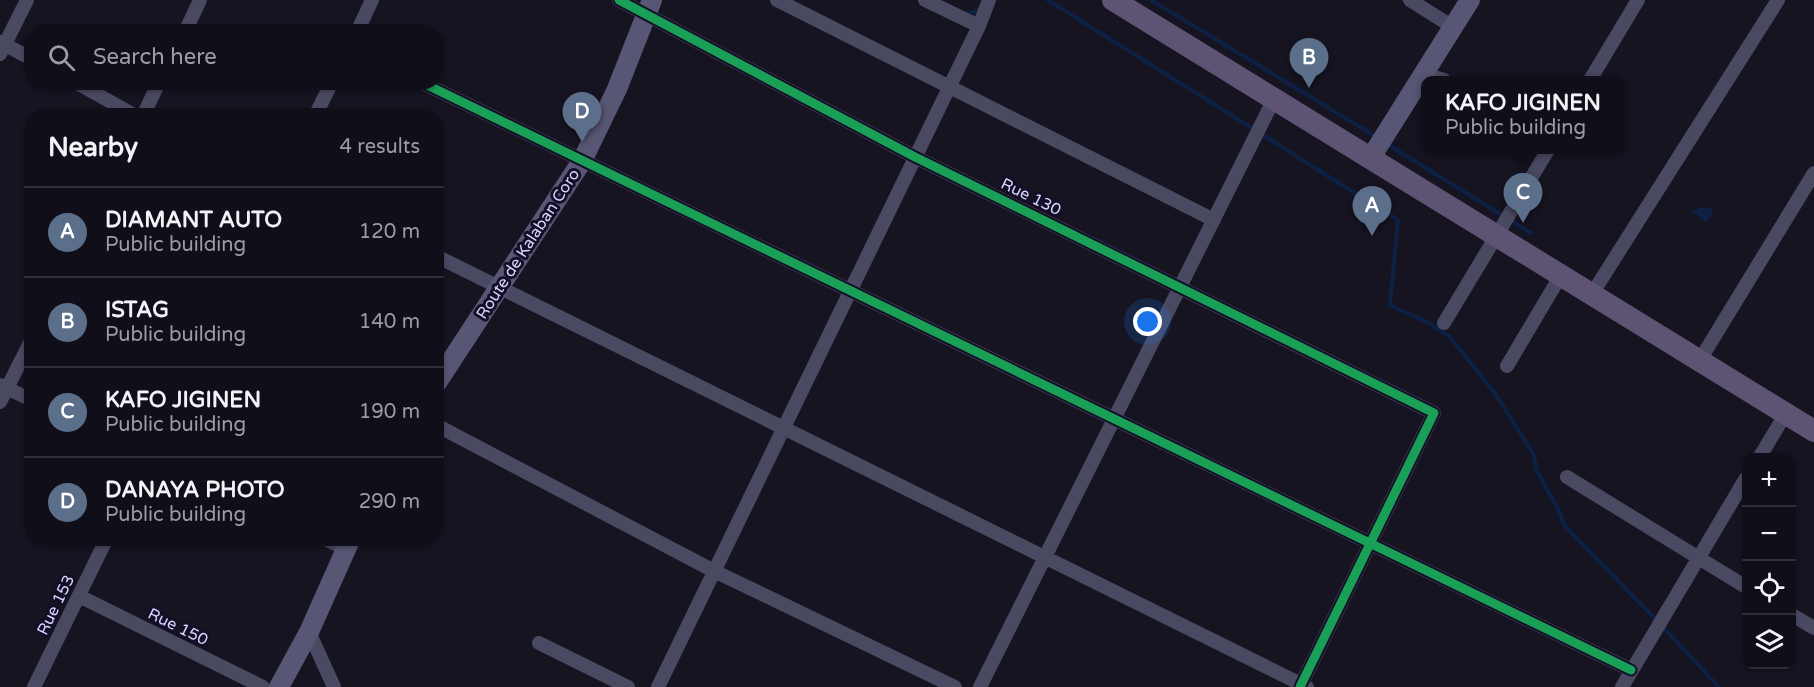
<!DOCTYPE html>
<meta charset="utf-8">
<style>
body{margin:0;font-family:"Varela Round",sans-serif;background:#1e1d26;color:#f1f3f6}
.controls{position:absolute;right:18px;bottom:18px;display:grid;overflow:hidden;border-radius:12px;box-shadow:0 2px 4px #0004}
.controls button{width:54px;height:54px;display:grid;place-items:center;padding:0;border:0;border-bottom:2px solid #302f38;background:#100f19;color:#f1f3f6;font:30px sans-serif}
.you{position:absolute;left:1148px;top:322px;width:21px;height:21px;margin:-15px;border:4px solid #fff;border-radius:50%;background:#1a73e8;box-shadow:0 0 0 9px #1a73e833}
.badge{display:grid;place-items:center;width:39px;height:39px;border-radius:50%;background:#0f766e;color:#fff;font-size:20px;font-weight:700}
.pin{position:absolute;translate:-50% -50px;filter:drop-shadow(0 2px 3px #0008)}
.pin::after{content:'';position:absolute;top:32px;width:21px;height:18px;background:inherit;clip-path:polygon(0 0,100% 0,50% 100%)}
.popup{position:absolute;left:1421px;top:76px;width:204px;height:78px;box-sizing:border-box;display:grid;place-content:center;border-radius:12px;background:#100f19;filter:drop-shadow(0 2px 4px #0005);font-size:20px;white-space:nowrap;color:#9c9ca2}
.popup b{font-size:22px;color:#f1f3f6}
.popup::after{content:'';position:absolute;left:50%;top:100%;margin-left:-12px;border:12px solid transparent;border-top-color:#100f19}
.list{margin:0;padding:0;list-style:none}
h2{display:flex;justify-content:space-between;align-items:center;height:78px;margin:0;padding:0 24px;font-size:26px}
h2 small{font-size:20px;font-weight:400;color:#9c9ca2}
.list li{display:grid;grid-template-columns:39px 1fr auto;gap:18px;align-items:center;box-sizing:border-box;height:90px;padding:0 24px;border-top:2px solid #302f38}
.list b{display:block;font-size:22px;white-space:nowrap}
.list p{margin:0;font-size:20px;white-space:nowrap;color:#9c9ca2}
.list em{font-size:20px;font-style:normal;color:#9c9ca2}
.icon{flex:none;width:33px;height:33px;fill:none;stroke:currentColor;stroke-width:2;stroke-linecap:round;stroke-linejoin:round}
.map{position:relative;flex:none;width:1814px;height:687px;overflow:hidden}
.search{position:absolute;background:#100f19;box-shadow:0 2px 4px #0004;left:24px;top:24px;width:420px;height:66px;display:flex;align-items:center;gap:15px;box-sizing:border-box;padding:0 21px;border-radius:24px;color:#9c9ca2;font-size:22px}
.panel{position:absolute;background:#100f19;box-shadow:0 2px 4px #0004;left:24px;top:108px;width:420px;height:438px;border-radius:24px}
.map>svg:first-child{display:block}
.water{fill:#0d2144}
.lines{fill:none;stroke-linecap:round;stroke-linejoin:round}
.stream{stroke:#0d2144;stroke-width:4}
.street{stroke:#4a4962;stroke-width:14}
.secondary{stroke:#575674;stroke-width:20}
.primary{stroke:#5e5373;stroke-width:22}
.cycleway-casing{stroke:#130f26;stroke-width:13}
.cycleway{stroke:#1a9f57;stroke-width:9}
.labels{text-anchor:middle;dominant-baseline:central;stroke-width:6;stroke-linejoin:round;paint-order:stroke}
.street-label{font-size:16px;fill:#d9d4ff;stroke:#130f26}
</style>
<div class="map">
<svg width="1814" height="687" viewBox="0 0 1814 687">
<rect width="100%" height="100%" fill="#161421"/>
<!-- water -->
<path class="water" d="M 1701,207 L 1711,208 L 1713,211 L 1711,216 L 1706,222 L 1695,213 L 1690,212 Z"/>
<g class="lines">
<!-- stream -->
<path class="stream" d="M 1048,0 L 1255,130
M 1151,0 L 1375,136
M 966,14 L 968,15 L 980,8
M 1261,134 L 1398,220 L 1390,305 L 1431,324 L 1450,337 L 1494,392 L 1533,453 L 1537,471 L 1560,513 L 1564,525 L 1657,621
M 1387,144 L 1531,233
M 1662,626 L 1719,687"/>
<!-- street -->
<path class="street" d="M 619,0 L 915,157 L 1434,413 L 1300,687
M 777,0 L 1214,220
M 925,0 L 979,26
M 1410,0 L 1453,27
M 185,32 L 200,0
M 357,32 L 372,0
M 0,42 L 32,59
M 0,54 L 27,0
M 1424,74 L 1444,80
M 1590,80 L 1638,0
M 75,82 L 136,116
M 421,82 L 1631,670
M 143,116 L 159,82
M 315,116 L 332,82
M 436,256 L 1307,687
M 1592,294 L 1778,0
M 1444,323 L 1548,150
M 1700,360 L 1814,173
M 1507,366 L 1561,275
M 0,385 L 32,400
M 0,402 L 32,339
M 436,425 L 714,571 L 955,687
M 1759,458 L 1786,413
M 1567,477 L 1746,587
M 323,538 L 346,549
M 79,596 L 263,687
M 1792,615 L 1814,628
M 309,632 L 334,687
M 539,643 L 628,687
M 34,687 L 107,538
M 658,687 L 979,26 L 989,0
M 980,687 L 1274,99
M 1622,687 L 1746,478"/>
<!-- secondary -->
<path class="secondary" d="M 1370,159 L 1470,0
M 436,384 L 582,161 L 617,89 L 652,0
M 279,687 L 309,632 L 351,538"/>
<!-- primary -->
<path class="primary" d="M 1113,0 L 1814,431"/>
<!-- cycleway casing -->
<g class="cycleway-casing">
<path id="cycleway" d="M 619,0 L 915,157 L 1434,413 L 1300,687
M 421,82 L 1631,670"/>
</g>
<!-- cycleway -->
<use href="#cycleway" class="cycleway"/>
</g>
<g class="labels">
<!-- street labels -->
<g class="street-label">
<text transform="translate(1031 197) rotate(26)">Rue 130</text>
<text transform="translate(528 244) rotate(-57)">Route de Kalaban Coro</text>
<text transform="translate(56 605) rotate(-64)">Rue 153</text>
<text transform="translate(178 627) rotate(26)">Rue 150</text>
</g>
</g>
</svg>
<div class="controls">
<button>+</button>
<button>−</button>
<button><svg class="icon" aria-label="locate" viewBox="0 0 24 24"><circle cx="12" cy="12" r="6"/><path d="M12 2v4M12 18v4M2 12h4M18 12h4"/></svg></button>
<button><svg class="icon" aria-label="layers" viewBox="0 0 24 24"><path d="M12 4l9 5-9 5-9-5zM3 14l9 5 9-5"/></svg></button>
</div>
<div class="you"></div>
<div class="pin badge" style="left:1372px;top:236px;background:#5c6f8a">A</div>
<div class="pin badge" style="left:1309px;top:88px;background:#5c6f8a">B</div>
<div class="pin badge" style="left:1523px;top:223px;background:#5c6f8a">C</div>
<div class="popup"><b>KAFO JIGINEN</b>Public building</div>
<div class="pin badge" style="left:582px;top:142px;background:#5c6f8a">D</div>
<div class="search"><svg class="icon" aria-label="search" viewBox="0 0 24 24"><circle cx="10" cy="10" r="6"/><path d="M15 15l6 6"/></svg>Search here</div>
<section class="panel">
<h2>Nearby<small>4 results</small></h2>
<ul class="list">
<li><span class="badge" style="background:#5c6f8a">A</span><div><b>DIAMANT AUTO</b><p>Public building</p></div><em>120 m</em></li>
<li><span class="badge" style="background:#5c6f8a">B</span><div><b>ISTAG</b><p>Public building</p></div><em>140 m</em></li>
<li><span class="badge" style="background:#5c6f8a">C</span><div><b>KAFO JIGINEN</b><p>Public building</p></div><em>190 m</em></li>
<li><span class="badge" style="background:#5c6f8a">D</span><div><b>DANAYA PHOTO</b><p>Public building</p></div><em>290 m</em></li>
</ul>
</section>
</div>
